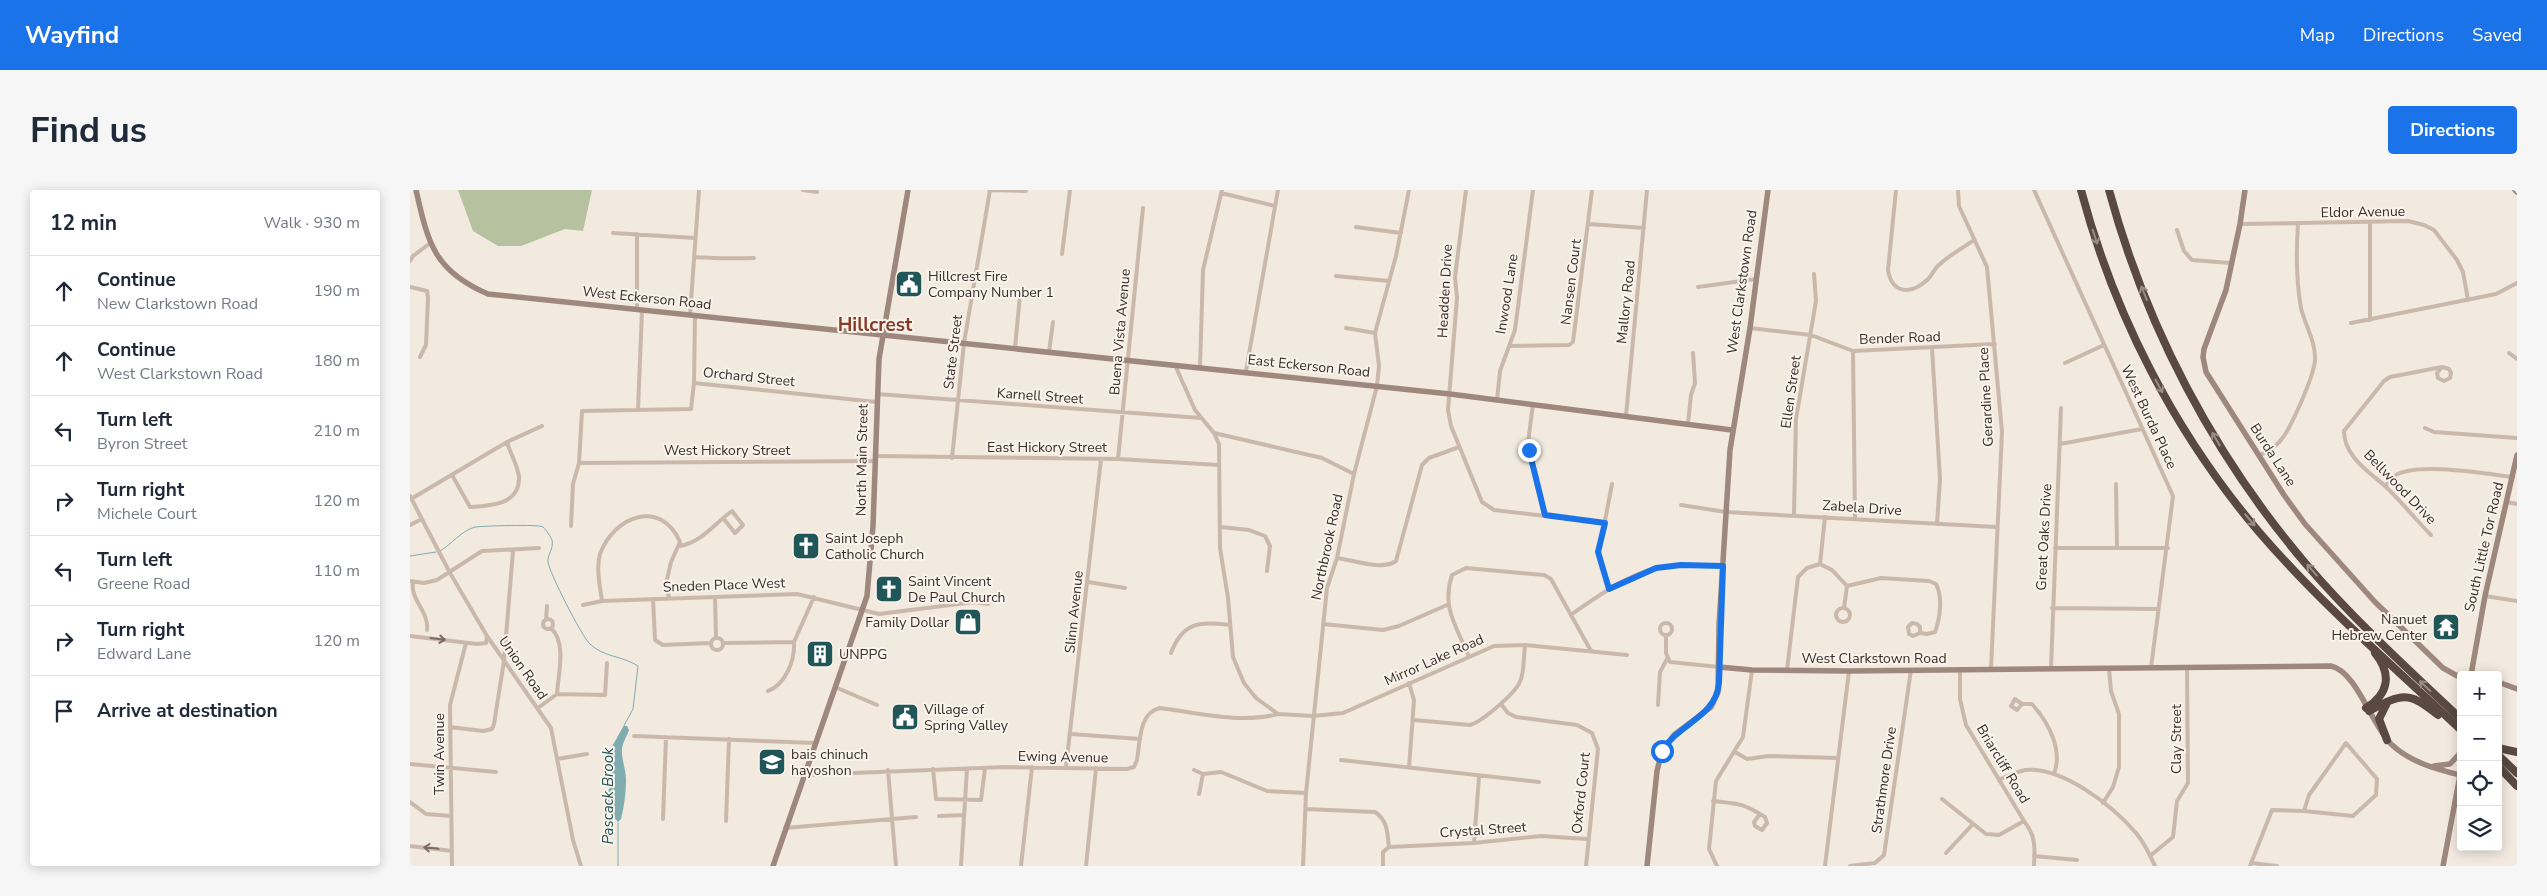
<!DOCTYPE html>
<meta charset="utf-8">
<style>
body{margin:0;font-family:"Nunito Sans",sans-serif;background:#f6f6f7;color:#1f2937}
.controls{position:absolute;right:15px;bottom:15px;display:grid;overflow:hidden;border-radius:5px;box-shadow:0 2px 12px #0003}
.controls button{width:45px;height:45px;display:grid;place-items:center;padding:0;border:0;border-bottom:1px solid #e0e1e3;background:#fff;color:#1f2937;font:25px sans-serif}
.stop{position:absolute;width:15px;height:15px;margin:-11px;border:4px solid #1a73e8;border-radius:50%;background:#fff}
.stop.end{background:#1a73e8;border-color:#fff;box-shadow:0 1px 5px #0008}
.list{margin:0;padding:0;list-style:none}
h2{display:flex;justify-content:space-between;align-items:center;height:65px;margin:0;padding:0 20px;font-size:21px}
h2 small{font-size:16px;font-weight:400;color:#747a83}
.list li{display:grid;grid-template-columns:32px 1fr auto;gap:15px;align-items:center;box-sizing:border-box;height:70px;padding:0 20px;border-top:1px solid #e0e1e3}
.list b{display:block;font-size:19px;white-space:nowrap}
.list p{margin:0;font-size:16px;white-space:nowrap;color:#747a83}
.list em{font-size:16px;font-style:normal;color:#747a83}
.icon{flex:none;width:28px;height:28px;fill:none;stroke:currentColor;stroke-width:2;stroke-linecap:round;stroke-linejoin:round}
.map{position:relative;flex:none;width:2107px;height:676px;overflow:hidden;border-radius:5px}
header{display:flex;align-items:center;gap:30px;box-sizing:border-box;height:70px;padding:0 25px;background:#1a73e8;color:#fff}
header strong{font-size:24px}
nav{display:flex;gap:28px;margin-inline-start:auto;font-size:18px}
.intro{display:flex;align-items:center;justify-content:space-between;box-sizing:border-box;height:120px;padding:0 30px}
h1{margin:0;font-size:35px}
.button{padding:12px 22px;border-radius:5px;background:#1a73e8;color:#fff;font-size:18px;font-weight:700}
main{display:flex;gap:30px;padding:0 30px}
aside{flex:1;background:#fff;border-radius:5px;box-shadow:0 2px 12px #0003}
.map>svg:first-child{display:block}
.green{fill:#b6c19f}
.water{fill:#7fadaf}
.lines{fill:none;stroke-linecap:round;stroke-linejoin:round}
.stream{stroke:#7fadaf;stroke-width:1}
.street{stroke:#cab9ab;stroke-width:4}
.secondary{stroke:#9e887d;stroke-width:5.5}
.highway{stroke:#594942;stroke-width:8}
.oneway{stroke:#998d86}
.oneway2{stroke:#7a6d64}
.route{stroke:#1a73e8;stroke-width:6}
.labels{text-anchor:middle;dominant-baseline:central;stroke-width:4;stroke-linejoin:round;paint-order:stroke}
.street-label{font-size:14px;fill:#382e2a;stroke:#faf3ec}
.poi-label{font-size:14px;fill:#382e2a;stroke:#faf3ec;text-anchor:start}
.water-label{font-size:15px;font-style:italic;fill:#215659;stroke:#faf3ec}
.district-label{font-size:19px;font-weight:bold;fill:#853b26;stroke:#faf3ec}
</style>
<header>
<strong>Wayfind</strong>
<nav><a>Map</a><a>Directions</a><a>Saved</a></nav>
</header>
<div class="intro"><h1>Find us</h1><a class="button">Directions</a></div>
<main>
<aside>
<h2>12 min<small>Walk · 930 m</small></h2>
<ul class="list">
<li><svg class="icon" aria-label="ahead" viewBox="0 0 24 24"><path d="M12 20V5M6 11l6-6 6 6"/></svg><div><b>Continue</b><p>New Clarkstown Road</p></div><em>190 m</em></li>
<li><svg class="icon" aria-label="ahead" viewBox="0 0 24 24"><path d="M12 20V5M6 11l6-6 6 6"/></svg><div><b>Continue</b><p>West Clarkstown Road</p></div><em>180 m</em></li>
<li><svg class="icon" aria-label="left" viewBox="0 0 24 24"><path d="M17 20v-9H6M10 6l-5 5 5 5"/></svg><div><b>Turn left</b><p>Byron Street</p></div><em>210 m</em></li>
<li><svg class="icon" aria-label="right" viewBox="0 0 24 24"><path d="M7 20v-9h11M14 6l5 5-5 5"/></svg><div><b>Turn right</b><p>Michele Court</p></div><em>120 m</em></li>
<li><svg class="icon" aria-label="left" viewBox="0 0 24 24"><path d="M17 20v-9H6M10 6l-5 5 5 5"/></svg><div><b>Turn left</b><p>Greene Road</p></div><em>110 m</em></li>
<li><svg class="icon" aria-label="right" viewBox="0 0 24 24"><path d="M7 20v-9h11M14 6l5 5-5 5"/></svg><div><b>Turn right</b><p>Edward Lane</p></div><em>120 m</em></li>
<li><svg class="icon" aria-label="arrive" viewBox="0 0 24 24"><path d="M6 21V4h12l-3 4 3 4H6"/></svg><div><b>Arrive at destination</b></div></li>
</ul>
</aside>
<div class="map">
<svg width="2107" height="676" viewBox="0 0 2107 676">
<rect width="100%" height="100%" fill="#f2e9df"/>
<!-- green -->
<path class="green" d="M 48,0 L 182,0 L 173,41 L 155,39 L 111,56 L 88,56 L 63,41 Z"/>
<!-- water -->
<path class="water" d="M 214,536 L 217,536 L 219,540 C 217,546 213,552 212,558 C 211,569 216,579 216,590 C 216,603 214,617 211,629 L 208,632 L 201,624 L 196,606 L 201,595 L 197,565 Z"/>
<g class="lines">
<!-- stream -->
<path class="stream" d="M 30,361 C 42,354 51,341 65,337 C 72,336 130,334 133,337 C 136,340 141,347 142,350 C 144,359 137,365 138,372 C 139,382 172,447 180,454 C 193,467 213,466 228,476 L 223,519 L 208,547
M 0,366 L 26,362
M 208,633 L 208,676"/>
<!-- street -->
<path class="street" d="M 393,0 L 407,2
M 579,0 L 616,1
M 1056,0 L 1045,87 L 1047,108 L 1038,220 L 1041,236 L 1072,312 L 1084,320 L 1195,333
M 1486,0 L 1478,80 C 1482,104 1501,105 1517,90 C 1522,86 1524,79 1529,75 C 1539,65 1553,58 1564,50
M 1548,0 L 1549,16 L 1577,77 L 1592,242 L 1581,479
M 1624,0 L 1763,306 L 1741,478
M 811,3 L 865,16
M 1960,32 L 1960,130
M 1179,34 L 1234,38
M 1830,34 L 1998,31 L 2014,35 L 2024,40 L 2047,70 L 2053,82 L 2058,110
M 946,37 L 991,43
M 1767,40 L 1774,61 L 1782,70 L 1820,73
M 203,43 L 285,48
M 227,44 L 227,119
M 652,64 L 660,0
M 284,67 C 305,68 324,69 344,68
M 0,71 L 3,66 L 19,54
M 926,86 L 979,91
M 0,97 L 17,101 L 18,108 L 16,155 L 10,167
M 1288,97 L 1346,89
M 280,125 L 289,0
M 1941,133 L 2086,104 L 2107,93
M 936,138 L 965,143
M 1340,138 L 1401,145 L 1443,161 L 1585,154
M 1100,156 L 1159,155 L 1163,152 L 1182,0
M 605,158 L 610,105
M 1522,158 L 1530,289 L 1527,334
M 1443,161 L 1445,328
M 639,162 L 643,132
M 2099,163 L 2107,169
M 1655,173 L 1694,155
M 765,175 L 785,220 L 804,243 L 809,254 L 810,358 L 818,408 L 823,467 L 834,493 L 846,508 L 868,524 L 903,526 L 933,523 L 1084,456 L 1115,455 L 1217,465
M 790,177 L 793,80 L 812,0
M 836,181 L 868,0
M 284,193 L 466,212
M 467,204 L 791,228
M 1087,210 L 1090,181 L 1105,140 L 1123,0
M 1123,214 L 1118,253 L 1135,325
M 228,220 L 232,120
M 1216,226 L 1237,0
M 1278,234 L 1281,205 L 1285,193 L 1283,163
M 2015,238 L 2024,242 L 2107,248
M 804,243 L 912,268 L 944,284
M 1650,254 L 1732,239
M 465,266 L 708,269 L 809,275
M 1849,266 C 1856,261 1866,257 1871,250 C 1881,238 1904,186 1905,170 C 1906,152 1895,135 1891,118 C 1886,90 1886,63 1888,34
M 542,268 L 554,153 L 580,0
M 708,269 L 733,18
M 169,273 L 465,271
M 42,285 L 60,317 C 80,316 110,315 109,287 C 108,276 100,263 97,252
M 1706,294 L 1707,358
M 1975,296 C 1978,293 1982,287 1986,285 C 2009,272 2076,284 2103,287
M 0,306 L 40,383 L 77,446 L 141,538 L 163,650 L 171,676
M 1,309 L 97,252 L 132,236
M 2097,312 L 2107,314
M 1271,315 L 1316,322 L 1586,337
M 1384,324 L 1386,229 L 1406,111 L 1404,84
M 0,335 L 12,329
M 161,336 L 163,294 L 169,273 L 172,221 L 281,219 L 284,193 L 285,126
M 811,337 L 839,340 L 855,346 L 860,356 L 857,381
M 2021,345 C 2005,329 1991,311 1975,296 C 1958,281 1934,266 1934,241 L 1974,191 L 1980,187 L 2032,177 L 2039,179 L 2041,183 L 2040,188 L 2034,191 L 2028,188 L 2027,183 L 2032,177
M 270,356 C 292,352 304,334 322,321 L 333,335 L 325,343 L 313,328
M 1645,358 L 1758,358
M 927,368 C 943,370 972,381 986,371 L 1012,275 L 1019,268 L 1049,257
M 1410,374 L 1422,380 L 1437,396 L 1471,388 L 1519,391 L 1526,394 C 1533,407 1530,429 1525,442 L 1517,444 L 1510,443 L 1503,446 L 1499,444 L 1498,437 L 1502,433 L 1507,434 L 1510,437 L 1510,443
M 1410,374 L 1415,327
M 0,391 L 14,393 L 27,390 L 72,361 L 129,358
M 3,392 C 0,410 19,421 17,440
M 678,392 L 715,398
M 1199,399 L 1189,362 L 1202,294
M 2075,406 L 2107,411
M 305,407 L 306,447
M 243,409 L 245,450 L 253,455 L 300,453
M 192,411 C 190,397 186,378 190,364 C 204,326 251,308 270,352 L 261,372 L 256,394 L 259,408
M 173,415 L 192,411 L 387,404 L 469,424 L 564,412 L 578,414
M 1434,418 L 1437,396
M 1642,418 L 1748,419
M1426 425a7 7 0 1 1 14 0a7 7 0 1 1-14 0Z
M 1162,424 C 1187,407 1216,385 1247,378 C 1268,373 1291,376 1313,376
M133 434a5 5 0 1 1 10 0a5 5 0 1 1-10 0Z
M 136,430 L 137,416
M1250 439a6 6 0 1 1 12 0a6 6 0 1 1-12 0Z
M 913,434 L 973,440 L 989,436 L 1037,415
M 141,438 C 157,453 148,485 147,504
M 1256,445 L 1256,463 L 1260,472 L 1309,477
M 0,446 L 67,454 L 76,453 L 77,446
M301 454a6 6 0 1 1 12 0a6 6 0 1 1-12 0Z
M 313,453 L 384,452 L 404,407
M 761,463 C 773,431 790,432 820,435
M 1059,467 C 1047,437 1031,418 1042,385 L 1056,378 L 1134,385 L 1141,389 L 1181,461
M 1641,478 L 1651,218
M 1377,480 L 1388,387 L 1397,378 L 1410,374
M 1550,480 L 1550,509 L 1556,535 L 1614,631 C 1626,646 1625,658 1624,676
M 999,493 L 1004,510 L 999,578
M 425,497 L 467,515
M 358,501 C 376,494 385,470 384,452
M 1091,514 L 1098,523 L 1106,527 L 1167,535 L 1182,543 L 1188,559 L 1176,676
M 1612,514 L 1607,520 L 1601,516 L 1605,509 L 1612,514 L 1622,514 C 1639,533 1653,560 1644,584
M 1248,515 L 1250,482 L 1257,469
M 128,518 L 147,504 L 195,505 L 197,473
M 1004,530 L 1060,535 C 1070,532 1077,525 1086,518 C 1115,493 1112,492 1115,455
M 40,537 L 73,541 L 82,539 L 84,534 L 94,471 L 103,361
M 661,544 L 730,549
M 224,546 L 405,553
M 1936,553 L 1967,589 L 1966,605 L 1943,626 L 1894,621 L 1899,605 Z
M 1325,562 L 1337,569 L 1359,566 L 1428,568
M 147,569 L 177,564
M 931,570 L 1129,592
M 0,574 L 86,582
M 656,577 L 691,269
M 523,579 L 526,609 L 571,610 L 575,578
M 478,580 L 486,676
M 784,580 L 793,584 L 811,582 L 857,601 L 896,603
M 394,585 L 595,577 L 717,579 L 724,577 L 727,570 C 730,552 729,522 750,518 C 789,523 830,534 868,524
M 1589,590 C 1597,586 1606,582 1615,580 C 1652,576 1703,616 1726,643 C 1734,652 1740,665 1745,676
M 789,604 L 793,584
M 1532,609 L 1576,644 L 1589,645 L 1614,631
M 1303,611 C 1330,614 1332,613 1355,627 L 1357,633 L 1352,640 L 1345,636 L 1344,632 L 1350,624
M 0,612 L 16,624 L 41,626
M 1693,613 L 1703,597 L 1709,577 L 1709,524 L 1701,501 L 1699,479
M 896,619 L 965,622 C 978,631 977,642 979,657
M 529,626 L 554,625
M 253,629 L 256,547
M 316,631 L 319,549
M 375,638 L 506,627
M 1064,653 L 1069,587
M 0,656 L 42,661
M 1536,663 L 1562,635
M 1624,666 L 1667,670
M 1740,666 L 1763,647 L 1767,611 L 1778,593 L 1777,478
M 1841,673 L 1867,676
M 42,676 L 40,515 L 56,453
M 551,676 L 557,579
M 611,676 L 622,577
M 676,676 L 686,578
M 893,676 L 896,603 L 917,398 L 927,368 L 944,284 L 967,196 L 969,176 L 965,143 L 986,66 L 999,0
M 973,676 L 973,662 L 979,657 L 1064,653 L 1131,646 L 1177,649
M 1307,676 L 1299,659 L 1306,591 L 1333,547 L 1342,480
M 1415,676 L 1439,481
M 1440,676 L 1465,673 L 1474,665 L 1501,480
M 1840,676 L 1862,620 L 1894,621"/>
<!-- secondary -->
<path class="secondary" d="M 6,0 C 18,53 24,81 78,104 L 1040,204 L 1322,240
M 1835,0 L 1830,34 L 1816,100 L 1794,159 L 1793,167 L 1796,182 L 1874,305 L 1895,334 L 1965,412 L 2033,478 L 2051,488
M 2105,0 L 2107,2
M 1309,477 L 1342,480 L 1439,481 L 1921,476 C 1947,482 1961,534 1981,554 C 2000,572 2025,579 2050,585
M 2061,485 L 2075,406 L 2107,265
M 2088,492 L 2107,499
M 2024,576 L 2040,574 L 2051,562
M 363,676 L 457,406 L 463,336 L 469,169 L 498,0
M 1237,676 L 1247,581 L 1252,561 L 1264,545 L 1301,517 L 1308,502 L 1309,435 L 1320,260 L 1340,138 L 1358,0
M 2033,676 L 2051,580"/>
<!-- highway -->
<path class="highway" d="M 1671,0 C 1704,125 1765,243 1849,342 C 1910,413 1983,476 2051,540
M 1699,0 C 1736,137 1804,266 1896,374 C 1944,430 1998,479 2051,529
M 1977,513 L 1969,529 L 1977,550
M 1956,518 C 1979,504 1982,484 1965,463
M 1959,521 C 1993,503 1998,501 2028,525
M 2088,558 L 2107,562
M 2088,565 L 2107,583
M 2088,576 L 2107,596"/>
</g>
<!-- one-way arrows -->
<defs><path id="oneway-shaft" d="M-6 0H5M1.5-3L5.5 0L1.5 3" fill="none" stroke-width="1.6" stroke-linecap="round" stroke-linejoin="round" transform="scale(1.25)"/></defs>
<g class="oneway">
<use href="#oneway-shaft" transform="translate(1685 47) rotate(72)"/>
<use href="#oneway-shaft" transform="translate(1734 103) rotate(-112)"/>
<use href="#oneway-shaft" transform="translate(1749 196) rotate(61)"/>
<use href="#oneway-shaft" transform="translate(1806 249) rotate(-121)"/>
<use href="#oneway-shaft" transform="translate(1840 330) rotate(50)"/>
<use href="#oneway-shaft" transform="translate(1902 380) rotate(-131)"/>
<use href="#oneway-shaft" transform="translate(2015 496) rotate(-137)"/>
</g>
<g class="oneway2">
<use href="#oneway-shaft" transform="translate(28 449) rotate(7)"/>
<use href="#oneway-shaft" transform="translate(21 658) rotate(-174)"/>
</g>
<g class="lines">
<!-- route -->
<path class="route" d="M 1119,260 L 1135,325 L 1195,333 L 1188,362 L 1199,399 L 1246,378 L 1271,375 L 1313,376 L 1309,493 C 1306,527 1268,534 1252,561"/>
</g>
<!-- icons -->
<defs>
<g id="civic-square" transform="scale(1.4375)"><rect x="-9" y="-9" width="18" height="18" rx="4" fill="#215659" stroke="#faf3ec"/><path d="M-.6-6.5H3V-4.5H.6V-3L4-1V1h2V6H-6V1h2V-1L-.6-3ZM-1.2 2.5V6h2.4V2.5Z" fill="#fff"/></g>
<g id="church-square" transform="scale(1.4375)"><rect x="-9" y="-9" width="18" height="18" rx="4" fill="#215659" stroke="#faf3ec"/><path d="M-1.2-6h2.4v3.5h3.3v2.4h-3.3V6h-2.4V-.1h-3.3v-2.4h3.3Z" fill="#fff"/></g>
<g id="shop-square" transform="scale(1.4375)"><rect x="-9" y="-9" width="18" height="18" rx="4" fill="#215659" stroke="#faf3ec"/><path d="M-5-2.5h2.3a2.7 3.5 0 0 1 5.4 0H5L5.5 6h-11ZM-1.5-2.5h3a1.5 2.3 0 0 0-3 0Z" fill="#fff"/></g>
<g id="temple-square" transform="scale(1.4375)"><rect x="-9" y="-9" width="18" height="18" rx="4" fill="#215659" stroke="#faf3ec"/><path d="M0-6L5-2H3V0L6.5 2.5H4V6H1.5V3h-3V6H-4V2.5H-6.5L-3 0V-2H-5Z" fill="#fff"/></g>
<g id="building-square" transform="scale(1.4375)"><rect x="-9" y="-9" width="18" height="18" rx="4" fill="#215659" stroke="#faf3ec"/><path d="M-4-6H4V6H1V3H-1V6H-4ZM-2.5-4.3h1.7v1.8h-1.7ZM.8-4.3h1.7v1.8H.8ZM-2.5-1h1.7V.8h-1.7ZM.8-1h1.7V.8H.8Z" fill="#fff"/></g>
<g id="school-square" transform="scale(1.4375)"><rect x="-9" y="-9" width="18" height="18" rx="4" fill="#215659" stroke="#faf3ec"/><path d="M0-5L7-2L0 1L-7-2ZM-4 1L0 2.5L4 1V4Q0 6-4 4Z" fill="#fff"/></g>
</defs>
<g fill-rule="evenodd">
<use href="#civic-square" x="499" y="94"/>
<use href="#church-square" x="396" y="356"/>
<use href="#church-square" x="479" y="399"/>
<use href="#shop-square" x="558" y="432"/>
<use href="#temple-square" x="2036" y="437"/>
<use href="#building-square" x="410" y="464"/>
<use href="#civic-square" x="495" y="527"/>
<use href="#school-square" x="362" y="572"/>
</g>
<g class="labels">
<!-- street labels -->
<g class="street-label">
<text transform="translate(1953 22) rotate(-1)">Eldor Avenue</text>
<text transform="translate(1161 92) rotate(-83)">Nansen Court</text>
<text transform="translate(1332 92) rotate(-82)">West Clarkstown Road</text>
<text transform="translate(1035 101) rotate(-87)">Headden Drive</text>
<text transform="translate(1097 104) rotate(-81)">Inwood Lane</text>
<text transform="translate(237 108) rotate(6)">West Eckerson Road</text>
<text transform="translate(1216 112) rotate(-84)">Mallory Road</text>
<text transform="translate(710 142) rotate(-85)">Buena Vista Avenue</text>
<text transform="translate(1490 148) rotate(-2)">Bender Road</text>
<text transform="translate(543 162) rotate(-83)">State Street</text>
<text transform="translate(899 176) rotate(6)">East Eckerson Road</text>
<text transform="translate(339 187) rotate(6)">Orchard Street</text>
<text transform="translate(1381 202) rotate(-82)">Ellen Street</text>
<text transform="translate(630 206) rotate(4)">Karnell Street</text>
<text transform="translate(1576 207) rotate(-93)">Gerardine Place</text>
<text transform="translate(1739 227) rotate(65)">West Burda Place</text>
<text x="637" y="257">East Hickory Street</text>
<text x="317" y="260">West Hickory Street</text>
<text transform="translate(1863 265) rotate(57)">Burda Lane</text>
<text transform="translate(452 270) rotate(-89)">North Main Street</text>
<text transform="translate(1990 297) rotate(46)">Bellwood Drive</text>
<text transform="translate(1452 318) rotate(4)">Zabela Drive</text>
<text transform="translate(1634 347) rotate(-87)">Great Oaks Drive</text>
<text transform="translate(917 357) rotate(-78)">Northbrook Road</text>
<text transform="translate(2074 357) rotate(-77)">South Little Tor Road</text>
<text transform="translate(314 395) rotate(-2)">Sneden Place West</text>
<text transform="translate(664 422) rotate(-84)">Slinn Avenue</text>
<text x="1464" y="468">West Clarkstown Road</text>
<text transform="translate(1024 470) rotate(-24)">Mirror Lake Road</text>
<text transform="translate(113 478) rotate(55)">Union Road</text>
<text transform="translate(1766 549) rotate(-90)">Clay Street</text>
<text transform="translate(29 564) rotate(-90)">Twin Avenue</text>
<text transform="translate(653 567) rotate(1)">Ewing Avenue</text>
<text transform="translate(1593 574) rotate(59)">Briarcliff Road</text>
<text transform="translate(1474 590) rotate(-82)">Strathmore Drive</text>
<text transform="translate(1171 603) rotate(-84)">Oxford Court</text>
<text transform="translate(1073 640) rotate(-4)">Crystal Street</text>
</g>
<!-- poi labels -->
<g class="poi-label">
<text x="518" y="86">Hillcrest Fire<tspan x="518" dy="16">Company Number 1</tspan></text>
<text x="415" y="348">Saint Joseph<tspan x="415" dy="16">Catholic Church</tspan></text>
<text x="498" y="391">Saint Vincent<tspan x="498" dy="16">De Paul Church</tspan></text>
<text x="2017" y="429" text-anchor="end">Nanuet<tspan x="2017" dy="16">Hebrew Center</tspan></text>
<text x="539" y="432" text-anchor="end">Family Dollar</text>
<text x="429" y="464">UNPPG</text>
<text x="514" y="519">Village of<tspan x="514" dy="16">Spring Valley</tspan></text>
<text x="381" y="564">bais chinuch<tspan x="381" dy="16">hayoshon</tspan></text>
</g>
<!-- water labels -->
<g class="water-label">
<text transform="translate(198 606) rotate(-90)">Pascack Brook</text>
</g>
<!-- district labels -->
<g class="district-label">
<text x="465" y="135">Hillcrest</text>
</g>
</g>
</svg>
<div class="controls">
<button>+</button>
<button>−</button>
<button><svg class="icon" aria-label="locate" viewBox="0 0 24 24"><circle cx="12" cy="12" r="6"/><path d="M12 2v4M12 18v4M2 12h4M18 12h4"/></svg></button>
<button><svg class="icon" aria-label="layers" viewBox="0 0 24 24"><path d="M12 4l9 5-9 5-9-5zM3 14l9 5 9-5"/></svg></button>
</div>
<div class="stop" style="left:1252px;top:561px"></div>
<div class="stop end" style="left:1119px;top:260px"></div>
</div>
</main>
